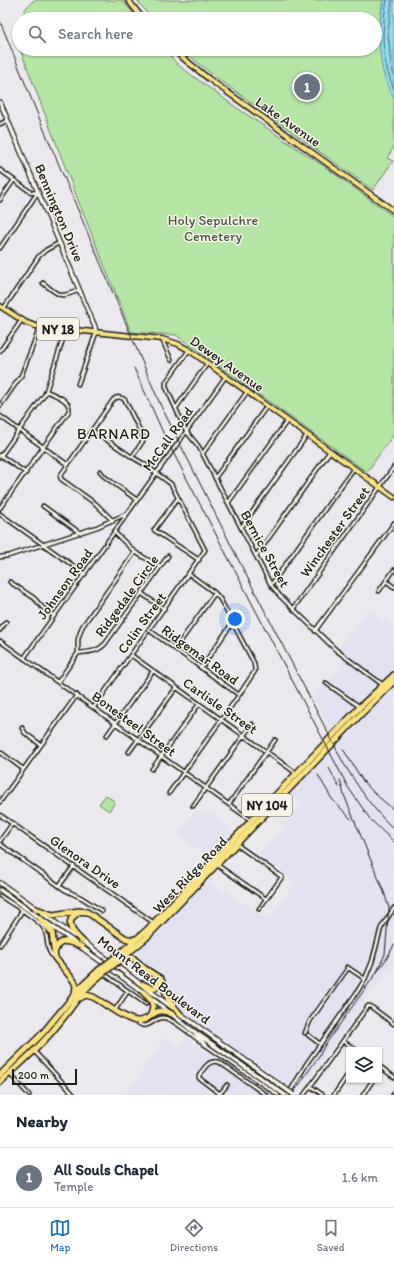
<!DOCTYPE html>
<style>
body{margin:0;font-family:Itim,sans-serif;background:#f6f6f7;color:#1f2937}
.controls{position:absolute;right:12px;bottom:12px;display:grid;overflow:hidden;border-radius:0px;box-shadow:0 1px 3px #0004}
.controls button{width:36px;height:36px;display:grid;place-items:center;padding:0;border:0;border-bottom:1px solid #e0e1e3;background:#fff;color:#1f2937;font:20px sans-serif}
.scale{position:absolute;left:12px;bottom:10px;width:65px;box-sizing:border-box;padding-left:4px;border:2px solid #1c1c1c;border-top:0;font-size:11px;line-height:14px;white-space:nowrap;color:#1c1c1c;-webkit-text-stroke:3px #f7f3e8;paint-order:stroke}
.you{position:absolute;left:235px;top:619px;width:14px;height:14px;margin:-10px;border:3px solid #fff;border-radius:50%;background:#1a73e8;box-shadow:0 0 0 6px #1a73e833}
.badge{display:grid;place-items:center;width:26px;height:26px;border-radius:50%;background:#1f6fb2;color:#fff;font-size:13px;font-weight:700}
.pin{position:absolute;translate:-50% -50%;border:2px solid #fff;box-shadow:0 1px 4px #0006}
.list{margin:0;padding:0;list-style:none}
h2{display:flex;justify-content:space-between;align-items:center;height:52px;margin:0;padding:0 16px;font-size:17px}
h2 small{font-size:13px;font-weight:400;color:#747a83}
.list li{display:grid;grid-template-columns:26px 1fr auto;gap:12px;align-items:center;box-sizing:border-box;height:60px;padding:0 16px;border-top:1px solid #e0e1e3}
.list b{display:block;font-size:15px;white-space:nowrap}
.list p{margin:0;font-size:13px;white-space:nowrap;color:#747a83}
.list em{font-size:13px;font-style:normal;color:#747a83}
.icon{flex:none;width:22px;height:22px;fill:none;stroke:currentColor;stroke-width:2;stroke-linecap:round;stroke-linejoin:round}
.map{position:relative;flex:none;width:394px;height:1095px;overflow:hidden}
.search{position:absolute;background:#fff;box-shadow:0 1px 3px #0004;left:12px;right:12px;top:12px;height:44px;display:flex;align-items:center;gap:10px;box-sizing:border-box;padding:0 14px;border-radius:22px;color:#747a83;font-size:15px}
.sheet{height:112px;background:#fff}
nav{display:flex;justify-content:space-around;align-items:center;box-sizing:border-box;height:56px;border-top:1px solid #e0e1e3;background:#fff;font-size:11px;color:#747a83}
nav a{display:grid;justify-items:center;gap:2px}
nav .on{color:#1f6fb2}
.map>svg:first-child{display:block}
.built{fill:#e3e2f1}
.green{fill:#b4e5a5;stroke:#688060}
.water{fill:#90dcf0;stroke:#628f9b}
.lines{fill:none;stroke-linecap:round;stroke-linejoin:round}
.shore{stroke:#4a6971;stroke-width:1}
.street-casing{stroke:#1c1c1c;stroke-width:5.5}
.secondary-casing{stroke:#1c1c1c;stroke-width:6}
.primary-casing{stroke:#1c1c1c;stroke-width:7}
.highway-casing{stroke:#1c1c1c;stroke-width:8}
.street{stroke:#f7f3e8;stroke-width:2.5}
.secondary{stroke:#f7f3e8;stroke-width:3.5}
.primary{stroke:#f8e281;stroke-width:4}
.highway{stroke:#f8e281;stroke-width:5}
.rail{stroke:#1c1c1c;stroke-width:1}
.secondary-bridge-casing{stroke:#1c1c1c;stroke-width:6;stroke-linecap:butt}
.highway-bridge-casing{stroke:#1c1c1c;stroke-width:8;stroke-linecap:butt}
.secondary-bridge{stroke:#f7f3e8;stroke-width:3.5}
.highway-bridge{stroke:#f8e281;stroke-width:5}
.labels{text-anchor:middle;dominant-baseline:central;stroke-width:3;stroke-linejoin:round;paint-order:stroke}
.shield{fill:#f7f3e8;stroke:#5e5c59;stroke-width:1}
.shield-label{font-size:13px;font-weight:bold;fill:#1c1c1c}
.street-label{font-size:14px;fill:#1c1c1c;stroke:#f7f3e8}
.park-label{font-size:14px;fill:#4a5845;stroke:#f7f3e8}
.neighbourhood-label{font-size:15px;letter-spacing:1px;fill:#1c1c1c;stroke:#f7f3e8}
</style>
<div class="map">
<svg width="394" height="1095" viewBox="0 0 394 1095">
<rect width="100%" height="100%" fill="#ebe9ed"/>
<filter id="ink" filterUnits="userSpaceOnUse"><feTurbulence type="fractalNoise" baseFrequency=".025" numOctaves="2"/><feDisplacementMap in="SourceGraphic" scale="8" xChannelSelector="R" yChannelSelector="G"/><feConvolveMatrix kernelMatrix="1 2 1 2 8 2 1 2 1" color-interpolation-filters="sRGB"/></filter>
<g filter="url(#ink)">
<!-- built -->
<path class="built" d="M 369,610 L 394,627 L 394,675 L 333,736 L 314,699 L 346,657 L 338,651 L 366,611 Z
M 394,686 L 394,961 L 299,1092 L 244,1054 L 233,1069 L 268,1095 L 125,1095 L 166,1036 L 180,1046 L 186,1038 L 216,1059 L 226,1045 L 181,1009 L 174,1000 L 166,978 L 161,972 L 147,966 L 140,958 L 137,951 L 207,879 L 268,920 L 270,919 L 296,882 L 257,855 L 303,804 L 290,794 Z
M 209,811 L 227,824 L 225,827 L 234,835 L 211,859 L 178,836 L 194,813 L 198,812 L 206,816 Z"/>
<!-- green -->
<path class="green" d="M 34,0 L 122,0 L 138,19 L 22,19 L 25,9 Z
M 137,0 L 383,0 L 380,21 L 380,47 L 383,68 L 387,82 L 394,98 L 394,147 L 387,158 L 393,161 L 373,190 L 214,76 L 181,49 L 375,49 L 375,19 L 152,19 Z
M 20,49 L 164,49 L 178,65 L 234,106 L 328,169 L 394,217 L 394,434 L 367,472 L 176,335 L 131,332 L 72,185 Z
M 106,795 L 115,802 L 109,811 L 99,804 Z"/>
<!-- water -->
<path class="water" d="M 383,0 L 394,0 L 394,98 C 376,69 378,32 383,0 Z"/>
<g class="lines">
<!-- shore -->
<path class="shore" d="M 387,0 C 386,7 384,14 384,22 C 381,44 385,69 394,89
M 392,0 L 388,33 L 391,66 L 394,75"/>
<!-- street casing -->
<g class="street-casing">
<path id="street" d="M 0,124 L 8,120
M 0,170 L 32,193 L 38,192
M 0,200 L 14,180
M 0,248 L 38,192
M 43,283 C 60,296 59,299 79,290
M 4,308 L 39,256 L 46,250 L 59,243
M 162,339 L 171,360
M 189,350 L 166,382 L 166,387 L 186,431 L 199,447 L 271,585 L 280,596 L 336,650 L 383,685
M 0,351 L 21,321
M 78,384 L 96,333
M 0,406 L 21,376 L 40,327
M 176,408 L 207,364
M 0,416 L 68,465
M 92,430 L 132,457 L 144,464 L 171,484 L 205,550 L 94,707
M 203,453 L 247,392
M 0,455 L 26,473
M 0,457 L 45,394 L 66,330
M 100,471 L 105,477 L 137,500
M 215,478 L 267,406
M 178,498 L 154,530 L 199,560
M 228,503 L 287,421
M 43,506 L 80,533
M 0,508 L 69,411 C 71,400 55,395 46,391
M 0,514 L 85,574
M 113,521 L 96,504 L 61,479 L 60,476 L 113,400 C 117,396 122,397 125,400 L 143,437 L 143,441 L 132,457
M 241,528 L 307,435
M 114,532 L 135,552 L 160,567
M 256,556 L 330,451
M 0,557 L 8,556 L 97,527 L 126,514
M 386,581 L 394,587
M 10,582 L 34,598 L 42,607 L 54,616
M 271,585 L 354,468
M 379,591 L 394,570
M 141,593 L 164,609
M 293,609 L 394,467
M 0,630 L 6,622
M 149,630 L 239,695
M 315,631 L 394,523
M 0,641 L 252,821
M 175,649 L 215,593
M 78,653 L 78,639 L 82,627 L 135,552
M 131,655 L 296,773
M 24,658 L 226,376
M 201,668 L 233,622
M 58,682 L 78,653 C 89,652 97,652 105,644 L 168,556
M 326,683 L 360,707
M 22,728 L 25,733 L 41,745
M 107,735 L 153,671
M 0,752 L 23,769
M 129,752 L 176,688
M 152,769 L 199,704
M 169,793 L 239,695 L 255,671 L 254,663 L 220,599 L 215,593 L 189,574
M 0,802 L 77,695
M 229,804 L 275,740
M 193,806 L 252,724
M 0,815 L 154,923
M 0,841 L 12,824
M 0,844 L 65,890 L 82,898 L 102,911
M 237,844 L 240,847 L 282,877 L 259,909
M 217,865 L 266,899
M 59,886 L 74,866
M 0,896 C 12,904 34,916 43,927 C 50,937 44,951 55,958
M 0,945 L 22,911
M 347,967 L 365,979
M 103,973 L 146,1004
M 115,1010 L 128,991
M 136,1021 C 148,1034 154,1015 165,1018 C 173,1019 193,1036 200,1041
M 305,1033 L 310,1021 L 348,968
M 308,1035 L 320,1044
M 343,1041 L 356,1050
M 204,1044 L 278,1095
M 34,1051 L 74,1095
M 379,1066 L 394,1077
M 379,1072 L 382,1068
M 10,1074 L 29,1095
M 310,1086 L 323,1095
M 220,1094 L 199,1078 L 199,1076 C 204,1068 209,1059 219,1062 L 266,1095
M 219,1095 L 227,1085
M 288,1095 L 307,1063 L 357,992 L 365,979 L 372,962 L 381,928 L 394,908
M 304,1095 L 368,1006 L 370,1006 L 394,1024
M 334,1095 L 349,1073
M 363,1095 L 373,1080
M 393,1095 L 394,1094"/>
</g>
<!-- secondary casing -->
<g class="secondary-casing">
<path id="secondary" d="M 0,102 L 95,327 L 96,333
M 0,883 L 37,909
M 0,890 L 74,942
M 42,913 L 74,936
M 81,940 L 173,1008
M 81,947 L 143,992
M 150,997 L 189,1028 L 285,1095
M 179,1013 L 287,1090
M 196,1034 L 204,1044"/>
</g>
<!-- primary casing -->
<g class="primary-casing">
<path id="primary" d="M 128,0 L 143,19
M 172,49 L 209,79 L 394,211
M 0,306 L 25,322 L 35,326 L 162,339 L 178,344 L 189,350 L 394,497"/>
</g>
<!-- highway casing -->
<g class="highway-casing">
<path id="highway" d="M 36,909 L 53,915 L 79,911 L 87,912 L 125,938 L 132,940 L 138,938
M 79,912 C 63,921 72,932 82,941
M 40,918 L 52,932 L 55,958 L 74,981 L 76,986 L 75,993
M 55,951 C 60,936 71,942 82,947
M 117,956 L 147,930 L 360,707 L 394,675
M 124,958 L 133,958 L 145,969 L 161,979 L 169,1001 L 180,1014
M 121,959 L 146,938 L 361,714 L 394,681
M 142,984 L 151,988 L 155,988 L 159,982 L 157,977
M 143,992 C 150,998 156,1004 151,1014
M 80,998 L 86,995 L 93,997 C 103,1002 127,1021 137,1021 C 153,1022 152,1004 172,1014
M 0,1075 L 42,1034 L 81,987 L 99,970
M 0,1082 C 19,1065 39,1048 55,1028 C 71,1009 83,988 103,973"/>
</g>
<!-- street -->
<use href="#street" class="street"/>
<!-- secondary -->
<use href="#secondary" class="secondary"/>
<!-- primary -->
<use href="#primary" class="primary"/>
<!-- highway -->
<use href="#highway" class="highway"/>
<!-- rail -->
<path class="rail" d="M 0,21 L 40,120 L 160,404 L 239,561 L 344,764 C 359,788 373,810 394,829
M 134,368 L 165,437 L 348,787 L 370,819 L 394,842
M 343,749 L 363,781 L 374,793 L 394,810
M 329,768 L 339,787
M 318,775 L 332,799 L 351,819
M 340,780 L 344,795 L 384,892 L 389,908 L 385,954 L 377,972
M 292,1095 L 319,1056 L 325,1045 L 387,958 L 394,945"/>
<!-- secondary-bridge casing -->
<g class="secondary-bridge-casing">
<path id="secondary-bridge" d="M 287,1090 L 294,1095"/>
</g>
<!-- highway-bridge casing -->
<g class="highway-bridge-casing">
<path id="highway-bridge" d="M 99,970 L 117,956
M 103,973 L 121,959"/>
</g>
<!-- secondary-bridge -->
<use href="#secondary-bridge" class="secondary-bridge"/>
<!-- highway-bridge -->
<use href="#highway-bridge" class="highway-bridge"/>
</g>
</g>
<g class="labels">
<!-- shield labels -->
<g class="shield">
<rect x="37" y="318" width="42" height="22" rx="3"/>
<rect x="242" y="794" width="50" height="22" rx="3"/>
</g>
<g class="shield-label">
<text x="58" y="329">NY 18</text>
<text x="267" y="805">NY 104</text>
</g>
<!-- street labels -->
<g class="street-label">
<text transform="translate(288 122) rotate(35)">Lake Avenue</text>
<text transform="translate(59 213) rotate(67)">Bennington Drive</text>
<text transform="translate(227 364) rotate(35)">Dewey Avenue</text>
<text transform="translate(168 439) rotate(-54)">McCall Road</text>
<text transform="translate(335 532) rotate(-54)">Winchester Street</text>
<text transform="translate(265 549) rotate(61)">Bernice Street</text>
<text transform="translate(65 584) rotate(-54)">Johnson Road</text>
<text transform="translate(127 596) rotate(-54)">Ridgedale Circle</text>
<text transform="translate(142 623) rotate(-54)">Colin Street</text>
<text transform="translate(200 655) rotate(36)">Ridgemar Road</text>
<text transform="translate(220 706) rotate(35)">Carlisle Street</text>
<text transform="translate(134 724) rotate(36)">Bonesteel Street</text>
<text transform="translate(85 862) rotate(35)">Glenora Drive</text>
<text transform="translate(190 875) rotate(-46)">West Ridge Road</text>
<text transform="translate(154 980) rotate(37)">Mount Read Boulevard</text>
</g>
<!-- park labels -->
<g class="park-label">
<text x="213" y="220">Holy Sepulchre<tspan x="213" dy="16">Cemetery</tspan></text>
</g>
<!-- neighbourhood labels -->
<g class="neighbourhood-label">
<text x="114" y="434">BARNARD</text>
</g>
</g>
</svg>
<div class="controls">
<button><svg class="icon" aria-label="layers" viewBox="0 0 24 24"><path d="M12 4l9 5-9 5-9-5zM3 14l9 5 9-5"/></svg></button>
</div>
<div class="scale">200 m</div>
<div class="you"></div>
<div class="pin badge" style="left:307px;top:87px;background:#6b7280">1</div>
<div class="search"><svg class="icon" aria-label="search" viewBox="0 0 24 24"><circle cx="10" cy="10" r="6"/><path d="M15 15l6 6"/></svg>Search here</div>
</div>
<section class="sheet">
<h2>Nearby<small></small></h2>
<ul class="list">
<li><span class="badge" style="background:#6b7280">1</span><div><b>All Souls Chapel</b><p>Temple</p></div><em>1.6 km</em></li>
</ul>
</section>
<nav>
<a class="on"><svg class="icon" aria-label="map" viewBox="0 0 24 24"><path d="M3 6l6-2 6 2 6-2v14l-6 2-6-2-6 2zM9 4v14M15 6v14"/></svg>Map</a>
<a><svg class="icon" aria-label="directions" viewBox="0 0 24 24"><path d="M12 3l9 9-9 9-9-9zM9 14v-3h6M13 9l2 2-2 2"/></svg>Directions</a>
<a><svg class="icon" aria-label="saved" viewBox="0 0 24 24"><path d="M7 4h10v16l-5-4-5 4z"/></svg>Saved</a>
</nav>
